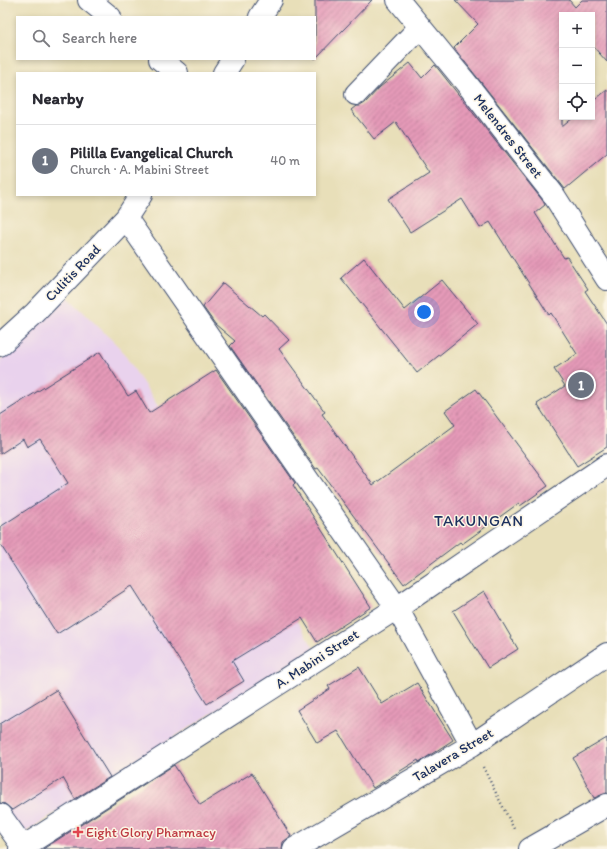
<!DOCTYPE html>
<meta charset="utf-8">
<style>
body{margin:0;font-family:Itim,sans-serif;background:#f7f7f7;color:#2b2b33}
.controls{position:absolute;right:12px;top:12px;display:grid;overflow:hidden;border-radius:0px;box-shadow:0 2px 6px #0003}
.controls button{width:36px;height:36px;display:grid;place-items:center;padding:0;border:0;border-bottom:1px solid #e1e1e2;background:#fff;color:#2b2b33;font:20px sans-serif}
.you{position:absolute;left:424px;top:312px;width:14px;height:14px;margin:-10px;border:3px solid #fff;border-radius:50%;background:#1a73e8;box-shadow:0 0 0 6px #1a73e833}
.badge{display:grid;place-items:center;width:26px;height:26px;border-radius:50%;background:#0b8043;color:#fff;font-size:13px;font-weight:700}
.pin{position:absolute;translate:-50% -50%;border:2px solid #fff;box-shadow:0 1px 4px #0006}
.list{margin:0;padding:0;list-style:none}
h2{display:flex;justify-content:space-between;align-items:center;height:52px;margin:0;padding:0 16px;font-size:17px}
h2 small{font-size:13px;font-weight:400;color:#7c7c81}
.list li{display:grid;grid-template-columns:26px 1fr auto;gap:12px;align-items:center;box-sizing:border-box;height:72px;padding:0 16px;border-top:1px solid #e1e1e2}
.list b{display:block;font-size:15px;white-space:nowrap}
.list p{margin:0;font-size:13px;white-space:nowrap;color:#7c7c81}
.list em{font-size:13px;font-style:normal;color:#7c7c81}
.icon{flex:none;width:22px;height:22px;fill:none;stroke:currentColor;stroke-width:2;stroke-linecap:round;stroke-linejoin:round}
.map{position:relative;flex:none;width:607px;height:849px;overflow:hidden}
.search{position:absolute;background:#fff;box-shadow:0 2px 6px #0003;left:16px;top:16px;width:300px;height:44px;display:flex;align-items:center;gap:10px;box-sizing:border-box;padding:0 14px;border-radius:0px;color:#7c7c81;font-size:15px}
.panel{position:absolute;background:#fff;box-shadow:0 2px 6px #0003;left:16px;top:72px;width:300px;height:124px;border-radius:0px}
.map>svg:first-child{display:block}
.built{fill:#e9d2ed}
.building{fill:url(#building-hatch)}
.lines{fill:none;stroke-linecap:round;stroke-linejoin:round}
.minor-casing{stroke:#3a496c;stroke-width:24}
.major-casing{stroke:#3a496c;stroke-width:24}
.path{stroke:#3a496c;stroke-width:2.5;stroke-dasharray:1 3;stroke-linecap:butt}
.minor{stroke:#fff;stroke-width:22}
.major{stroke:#fff;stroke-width:22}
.health-dot{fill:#e0444e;stroke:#fcf5e5;stroke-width:1.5}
.labels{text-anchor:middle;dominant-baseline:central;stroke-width:3;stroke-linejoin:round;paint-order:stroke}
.street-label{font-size:14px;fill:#1b2f5e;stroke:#fcf5e5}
.health-label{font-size:14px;fill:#be3a42;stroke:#fcf5e5;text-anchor:start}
.quarter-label{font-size:16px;letter-spacing:1px;fill:#1b2f5e;stroke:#fcf5e5}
</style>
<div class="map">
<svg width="607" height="849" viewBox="0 0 607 849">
<defs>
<pattern id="building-hatch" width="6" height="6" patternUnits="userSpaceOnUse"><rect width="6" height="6" fill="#e59ab8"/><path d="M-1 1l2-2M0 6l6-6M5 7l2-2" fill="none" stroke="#b97e99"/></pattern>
</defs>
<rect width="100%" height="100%" fill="#fcf5e5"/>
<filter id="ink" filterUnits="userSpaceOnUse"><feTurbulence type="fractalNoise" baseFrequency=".025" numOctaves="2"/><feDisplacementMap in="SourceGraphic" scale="8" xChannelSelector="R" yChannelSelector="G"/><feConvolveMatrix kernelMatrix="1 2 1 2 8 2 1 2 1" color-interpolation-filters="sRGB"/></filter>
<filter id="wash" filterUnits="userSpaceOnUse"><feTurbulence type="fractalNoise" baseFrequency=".012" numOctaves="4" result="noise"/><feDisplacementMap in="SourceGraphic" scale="16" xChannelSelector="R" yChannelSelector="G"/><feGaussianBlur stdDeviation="0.9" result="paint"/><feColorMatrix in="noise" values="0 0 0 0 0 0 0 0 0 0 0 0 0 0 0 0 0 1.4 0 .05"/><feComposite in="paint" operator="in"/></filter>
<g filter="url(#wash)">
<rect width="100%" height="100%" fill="#e8dfb9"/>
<!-- built -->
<path class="built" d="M 68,297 L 121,349 L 314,648 L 16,838 L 0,814 L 0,360 Z"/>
<g id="blocks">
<!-- building -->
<path class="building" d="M 315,0 L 372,0 L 315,59 Z
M 455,0 L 569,0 L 575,7 L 582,0 L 607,0 L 607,62 L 592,45 L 592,15 L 562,15 L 562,127 L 574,117 L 592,117 L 592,102 L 607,90 L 607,154 L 565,189 L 454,48 L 478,24 Z
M 410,63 L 422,78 L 435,65 L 543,201 L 545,205 L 535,213 L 564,258 L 567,257 L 588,289 L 585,291 L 607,324 L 607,447 L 577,466 L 537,404 L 565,386 L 554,369 L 577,354 L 551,313 L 549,315 L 490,222 L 480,228 L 462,199 L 410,232 L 388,199 L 429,173 L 396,122 L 374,139 L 351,110 L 356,106 L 360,106 L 365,103 L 380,87 Z
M 364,258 L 405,310 L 442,280 L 478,324 L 417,373 L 341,278 Z
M 223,283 L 262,316 L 264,314 L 289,340 L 279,349 L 325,412 L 322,414 L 373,485 L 455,425 L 445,411 L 476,389 L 548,486 L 520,506 L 519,503 L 462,544 L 460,542 L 404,584 L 318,468 L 316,469 L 230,346 L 235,341 L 215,324 L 203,307 Z
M 100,352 L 128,396 L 136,391 L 149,413 L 216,370 L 295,483 L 293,485 L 371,607 L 317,642 L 302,618 L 232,661 L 244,681 L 207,704 L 132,586 L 57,634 L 0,544 L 0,527 L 68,483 L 40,439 L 27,447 L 23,439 L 0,454 L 0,415 Z
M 484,591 L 518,649 L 488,668 L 453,611 Z
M 359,667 L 382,704 L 417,683 L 453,740 L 424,759 L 419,762 L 418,760 L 373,788 L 338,731 L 317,743 L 297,710 L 330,689 L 328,686 Z
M 56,690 L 110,777 L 75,799 L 63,778 L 12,810 L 5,804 L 0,803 L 0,724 Z
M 607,738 L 607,793 L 594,798 L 573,758 Z
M 174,765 L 200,805 L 252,773 L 291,836 L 283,842 L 282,849 L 43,849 Z"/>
</g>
</g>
<g filter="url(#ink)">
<use href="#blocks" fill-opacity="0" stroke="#3a496c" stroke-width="1"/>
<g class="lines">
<!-- minor casing -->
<g class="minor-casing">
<path id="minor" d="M 89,0 L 110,17
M 398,0 L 467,84 L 553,194 L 607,279
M 260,17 L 271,0
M 160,59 L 177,73
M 224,73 L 233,59
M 356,94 L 420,27
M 126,218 L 397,608 L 472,745
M 0,345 L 35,313 L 126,218 L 141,195
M 0,815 L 23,847 L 20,849
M 294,849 L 472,745 L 607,654"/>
</g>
<!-- major casing -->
<g class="major-casing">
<path id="major" d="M 24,849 L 23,847 L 397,608 L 607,465
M 530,849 L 607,805"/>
</g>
<!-- path -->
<path class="path" d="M 483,767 L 515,831"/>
<!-- minor -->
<use href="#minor" class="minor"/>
<!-- major -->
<use href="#major" class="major"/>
</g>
</g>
<!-- markers -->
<path class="health-dot" d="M76 826h4v4h4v4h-4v4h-4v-4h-4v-4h4z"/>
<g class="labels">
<!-- street labels -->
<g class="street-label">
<text transform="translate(508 136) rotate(52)">Melendres Street</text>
<text transform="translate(73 273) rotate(-46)">Culitis Road</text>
<text transform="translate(317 659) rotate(-33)">A. Mabini Street</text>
<text transform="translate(453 755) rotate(-31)">Talavera Street</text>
</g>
<!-- health labels -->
<g class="health-label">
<text x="86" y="832">Eight Glory Pharmacy</text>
</g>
<!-- quarter labels -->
<g class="quarter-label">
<text x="479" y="520">TAKUNGAN</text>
</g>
</g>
</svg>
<div class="controls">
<button>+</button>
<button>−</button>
<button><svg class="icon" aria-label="locate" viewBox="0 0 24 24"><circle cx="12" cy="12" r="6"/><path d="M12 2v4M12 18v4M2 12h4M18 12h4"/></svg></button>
</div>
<div class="you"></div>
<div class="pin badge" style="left:581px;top:385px;background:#6b7280">1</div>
<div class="search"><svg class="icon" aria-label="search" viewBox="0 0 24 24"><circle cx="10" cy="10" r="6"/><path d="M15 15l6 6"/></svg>Search here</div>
<section class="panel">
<h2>Nearby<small></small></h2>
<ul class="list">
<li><span class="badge" style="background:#6b7280">1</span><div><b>Pililla Evangelical Church</b><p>Church · A. Mabini Street</p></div><em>40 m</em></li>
</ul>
</section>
</div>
